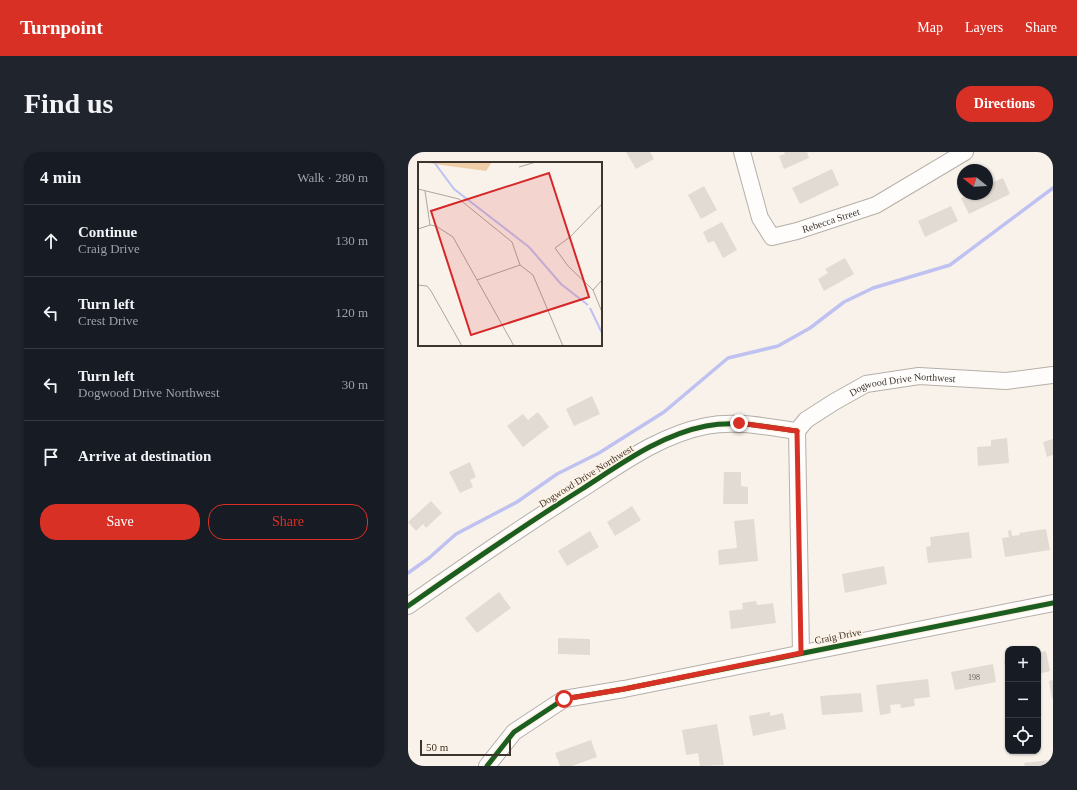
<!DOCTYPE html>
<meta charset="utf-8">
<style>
body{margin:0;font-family:"Times New Roman",serif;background:#20242c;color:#f1f3f6}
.controls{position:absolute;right:12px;bottom:12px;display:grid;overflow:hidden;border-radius:8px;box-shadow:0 1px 3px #0004}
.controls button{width:36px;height:36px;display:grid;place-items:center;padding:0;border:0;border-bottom:1px solid #363941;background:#171b24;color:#f1f3f6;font:20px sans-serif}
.compass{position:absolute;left:549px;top:12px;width:36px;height:36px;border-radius:50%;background:#171b24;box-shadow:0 1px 3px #0004;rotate:288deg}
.scale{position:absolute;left:12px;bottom:10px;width:91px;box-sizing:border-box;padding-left:4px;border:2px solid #3d352c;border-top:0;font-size:11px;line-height:14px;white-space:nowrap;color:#3d352c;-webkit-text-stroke:3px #fef2e5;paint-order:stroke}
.stop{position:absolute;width:12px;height:12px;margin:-9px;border:3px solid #d93025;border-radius:50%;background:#fff}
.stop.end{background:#d93025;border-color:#fff;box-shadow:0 1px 4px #0008}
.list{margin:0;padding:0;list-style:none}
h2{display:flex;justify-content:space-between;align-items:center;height:52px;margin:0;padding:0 16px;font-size:17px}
h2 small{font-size:13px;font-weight:400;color:#9ea1a6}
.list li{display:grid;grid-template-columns:26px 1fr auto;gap:12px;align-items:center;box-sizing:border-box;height:72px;padding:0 16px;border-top:1px solid #363941}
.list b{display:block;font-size:15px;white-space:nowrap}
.list p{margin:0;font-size:13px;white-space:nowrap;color:#9ea1a6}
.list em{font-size:13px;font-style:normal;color:#9ea1a6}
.actions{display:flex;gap:8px;padding:12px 16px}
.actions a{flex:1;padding:9px 0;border:1px solid #d93025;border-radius:16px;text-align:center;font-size:14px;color:#d93025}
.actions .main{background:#d93025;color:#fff}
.icon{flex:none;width:22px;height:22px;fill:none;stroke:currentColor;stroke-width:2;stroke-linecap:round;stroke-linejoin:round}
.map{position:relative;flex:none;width:645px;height:614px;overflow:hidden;border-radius:16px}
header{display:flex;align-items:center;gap:24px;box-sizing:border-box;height:56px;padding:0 20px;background:#d93025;color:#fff}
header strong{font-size:19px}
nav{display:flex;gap:22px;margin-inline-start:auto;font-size:14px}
.intro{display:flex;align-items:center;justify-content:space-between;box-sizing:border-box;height:96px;padding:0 24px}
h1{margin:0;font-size:28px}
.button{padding:10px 18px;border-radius:16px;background:#d93025;color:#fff;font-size:14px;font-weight:700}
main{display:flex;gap:24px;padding:0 24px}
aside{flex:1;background:#171b24;border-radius:16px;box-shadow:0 1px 3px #0004}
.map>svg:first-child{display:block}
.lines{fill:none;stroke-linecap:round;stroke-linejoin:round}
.stream{stroke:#bfc1f1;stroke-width:3.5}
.building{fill:#e2dbd4}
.minor-casing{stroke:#b5afa8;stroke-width:18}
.minor{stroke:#fefdfc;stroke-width:16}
.cycleway-casing{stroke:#fef2e5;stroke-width:8}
.cycleway{stroke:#1b5e20;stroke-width:5}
.route{stroke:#d93025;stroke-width:5}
.labels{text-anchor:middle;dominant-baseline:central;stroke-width:3;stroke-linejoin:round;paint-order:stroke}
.number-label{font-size:8px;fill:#686058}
.street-label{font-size:10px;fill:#3d352c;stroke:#fef2e5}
.inset-river{fill:none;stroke:#bfc1f1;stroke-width:2}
.inset-road{fill:none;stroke:#ada69f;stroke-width:1}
.view{fill:#d62828;fill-opacity:0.15;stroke:#d62828;stroke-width:2}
.inset-edge{fill:none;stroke:#3d352c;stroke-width:2}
</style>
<header>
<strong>Turnpoint</strong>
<nav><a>Map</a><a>Layers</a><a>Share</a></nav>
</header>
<div class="intro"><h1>Find us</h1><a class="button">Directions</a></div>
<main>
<aside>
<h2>4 min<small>Walk · 280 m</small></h2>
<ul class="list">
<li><svg class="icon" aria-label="ahead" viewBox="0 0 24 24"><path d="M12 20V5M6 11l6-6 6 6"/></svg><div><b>Continue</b><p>Craig Drive</p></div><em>130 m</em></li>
<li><svg class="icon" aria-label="left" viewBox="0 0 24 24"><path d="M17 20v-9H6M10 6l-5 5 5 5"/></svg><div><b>Turn left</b><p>Crest Drive</p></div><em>120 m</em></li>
<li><svg class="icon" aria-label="left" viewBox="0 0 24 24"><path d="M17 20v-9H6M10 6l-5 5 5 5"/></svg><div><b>Turn left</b><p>Dogwood Drive Northwest</p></div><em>30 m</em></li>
<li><svg class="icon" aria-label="arrive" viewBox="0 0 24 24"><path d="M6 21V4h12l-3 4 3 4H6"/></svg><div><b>Arrive at destination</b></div></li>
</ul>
<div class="actions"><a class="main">Save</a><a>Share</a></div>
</aside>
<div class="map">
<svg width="645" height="614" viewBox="0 0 645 614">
<rect width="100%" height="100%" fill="#f8f2eb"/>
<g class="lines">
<!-- stream -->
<path class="stream" d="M 0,421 L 21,406 L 48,382 L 109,350 L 149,322 L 191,301 L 256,260 L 320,206 L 370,194 L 402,176 L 436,150 L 465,136 L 542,113 L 645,36"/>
</g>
<!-- building -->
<path class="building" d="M 218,0 L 242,0 L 246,7 L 228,17 Z
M 376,0 L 399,0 L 401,6 L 376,17 L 371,4 L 377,2 Z
M 424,17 L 431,33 L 392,52 L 384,36 Z
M 595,26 L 602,42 L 561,62 L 553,46 L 561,42 L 579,42 L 579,33 Z
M 296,34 L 309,58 L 293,67 L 280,43 Z
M 543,54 L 550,69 L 517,85 L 510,69 Z
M 314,70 L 329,98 L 315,106 L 306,89 L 300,91 L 295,80 Z
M 437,106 L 446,122 L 416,139 L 410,127 L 420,121 L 417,117 Z
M 184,244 L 192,262 L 166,274 L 158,257 Z
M 130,260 L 141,275 L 115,295 L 99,274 L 115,262 L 120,268 Z
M 599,286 L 601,311 L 570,314 L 569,295 L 583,294 L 583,288 Z
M 645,287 L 645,303 L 639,305 L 635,290 Z
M 62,310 L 68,325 L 62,328 L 65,335 L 52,341 L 41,320 Z
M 316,320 L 333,320 L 333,334 L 340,335 L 340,352 L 315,352 Z
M 23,349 L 34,361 L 18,376 L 15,372 L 8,379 L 0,370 Z
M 224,354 L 233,368 L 207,384 L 199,370 Z
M 346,367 L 350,409 L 311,413 L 310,398 L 329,396 L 326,369 Z
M 638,377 L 642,398 L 597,405 L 594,386 L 601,385 L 600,379 L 603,378 L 604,384 L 612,383 L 611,381 Z
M 182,379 L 191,395 L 159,414 L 150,399 Z
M 561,380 L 564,406 L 520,411 L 518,395 L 523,394 L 522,385 Z
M 476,414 L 479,432 L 437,441 L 434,422 Z
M 91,440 L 103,456 L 69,481 L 57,466 Z
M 348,449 L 349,453 L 365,451 L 368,471 L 323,477 L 321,459 L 335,457 L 334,451 Z
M 150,486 L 182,487 L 182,503 L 150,502 Z
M 638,499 L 642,519 L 630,522 L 630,501 Z
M 600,508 L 600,525 L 599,525 L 596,509 Z
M 585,512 L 588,530 L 547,538 L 543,520 Z
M 520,527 L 522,545 L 506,547 L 507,554 L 493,556 L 492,552 L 482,553 L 483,561 L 472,563 L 468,533 Z
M 645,528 L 645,546 L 644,547 L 641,529 Z
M 453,541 L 455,560 L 414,563 L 412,544 Z
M 362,560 L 362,564 L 375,561 L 378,577 L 345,584 L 341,564 Z
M 309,572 L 316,613 L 292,614 L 290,601 L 278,603 L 274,578 Z
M 183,588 L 189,605 L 164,614 L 152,614 L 147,601 Z
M 642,608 L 642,610 L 645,610 L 645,614 L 617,614 L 616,611 Z"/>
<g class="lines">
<!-- minor casing -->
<g class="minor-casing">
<g id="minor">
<path id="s1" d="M 334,0 L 352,66 L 364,85 L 389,79 L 468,53 L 557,0"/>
<path id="s2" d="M 389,279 L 398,268 L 426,250 L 458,232 L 511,224 L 598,229 L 645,223"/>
<path d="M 389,279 L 393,501"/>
<path d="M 0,454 C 57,414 115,374 174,337 C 213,312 252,283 298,274 C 328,268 359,275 389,279"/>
<path d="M 79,614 L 106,580 L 156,547 L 216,537 L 645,451"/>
</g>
</g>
<!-- minor -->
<use href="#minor" class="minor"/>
<!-- cycleway casing -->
<g class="cycleway-casing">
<path id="cycleway" d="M 0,454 C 57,414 115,374 174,337 C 213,312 252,283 298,274 C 328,268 359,275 389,279
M 79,614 L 106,580 L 156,547 L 216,537 L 645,451"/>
</g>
<!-- cycleway -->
<use href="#cycleway" class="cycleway"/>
</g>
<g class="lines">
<!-- route -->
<path class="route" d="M 156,547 L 216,537 L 393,501 L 389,279 L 331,271"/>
</g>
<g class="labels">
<!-- number labels -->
<g class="number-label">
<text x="566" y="525">198</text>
</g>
<!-- street labels -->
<g class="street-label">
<text stroke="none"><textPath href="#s1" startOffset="152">Rebecca Street</textPath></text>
<text stroke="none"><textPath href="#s2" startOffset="120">Dogwood Drive Northwest</textPath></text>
<text transform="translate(178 324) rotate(-32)">Dogwood Drive Northwest</text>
<text transform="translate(430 484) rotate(-11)">Craig Drive</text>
</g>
</g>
<!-- overview -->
<g transform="translate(10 10)">
<rect width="184" height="184" fill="#f8f2eb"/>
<path d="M 2,0 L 74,0 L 68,9 Z" fill="#efcda7"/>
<path class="inset-river" d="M 16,0 L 36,27 L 111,85 L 143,122 L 170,143M 172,146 L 184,171"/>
<path class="inset-road" d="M 101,5 L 118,0M 0,27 L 41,37 L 94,80 L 102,103 L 115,113 L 145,184M 7,29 L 12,63M 184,42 L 152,75 L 137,86 L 150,104 L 175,128 L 184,150M 0,67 L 12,63 L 18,64 L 35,75 L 96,184M 59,118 L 102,103M 0,123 L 9,124 L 13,129 L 44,184M 175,128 L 184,118"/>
<path class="view" d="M 131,11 L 171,135 L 53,173 L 13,49 Z"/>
<rect width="184" height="184" class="inset-edge"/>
</g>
</svg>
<div class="controls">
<button>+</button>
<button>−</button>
<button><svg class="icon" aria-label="locate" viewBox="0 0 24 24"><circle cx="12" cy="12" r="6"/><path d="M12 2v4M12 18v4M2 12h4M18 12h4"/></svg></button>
</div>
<svg class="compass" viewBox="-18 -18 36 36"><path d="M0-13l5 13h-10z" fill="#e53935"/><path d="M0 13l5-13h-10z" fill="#9ea1a6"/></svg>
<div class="scale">50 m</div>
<div class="stop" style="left:156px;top:547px"></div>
<div class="stop end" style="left:331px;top:271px"></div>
</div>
</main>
